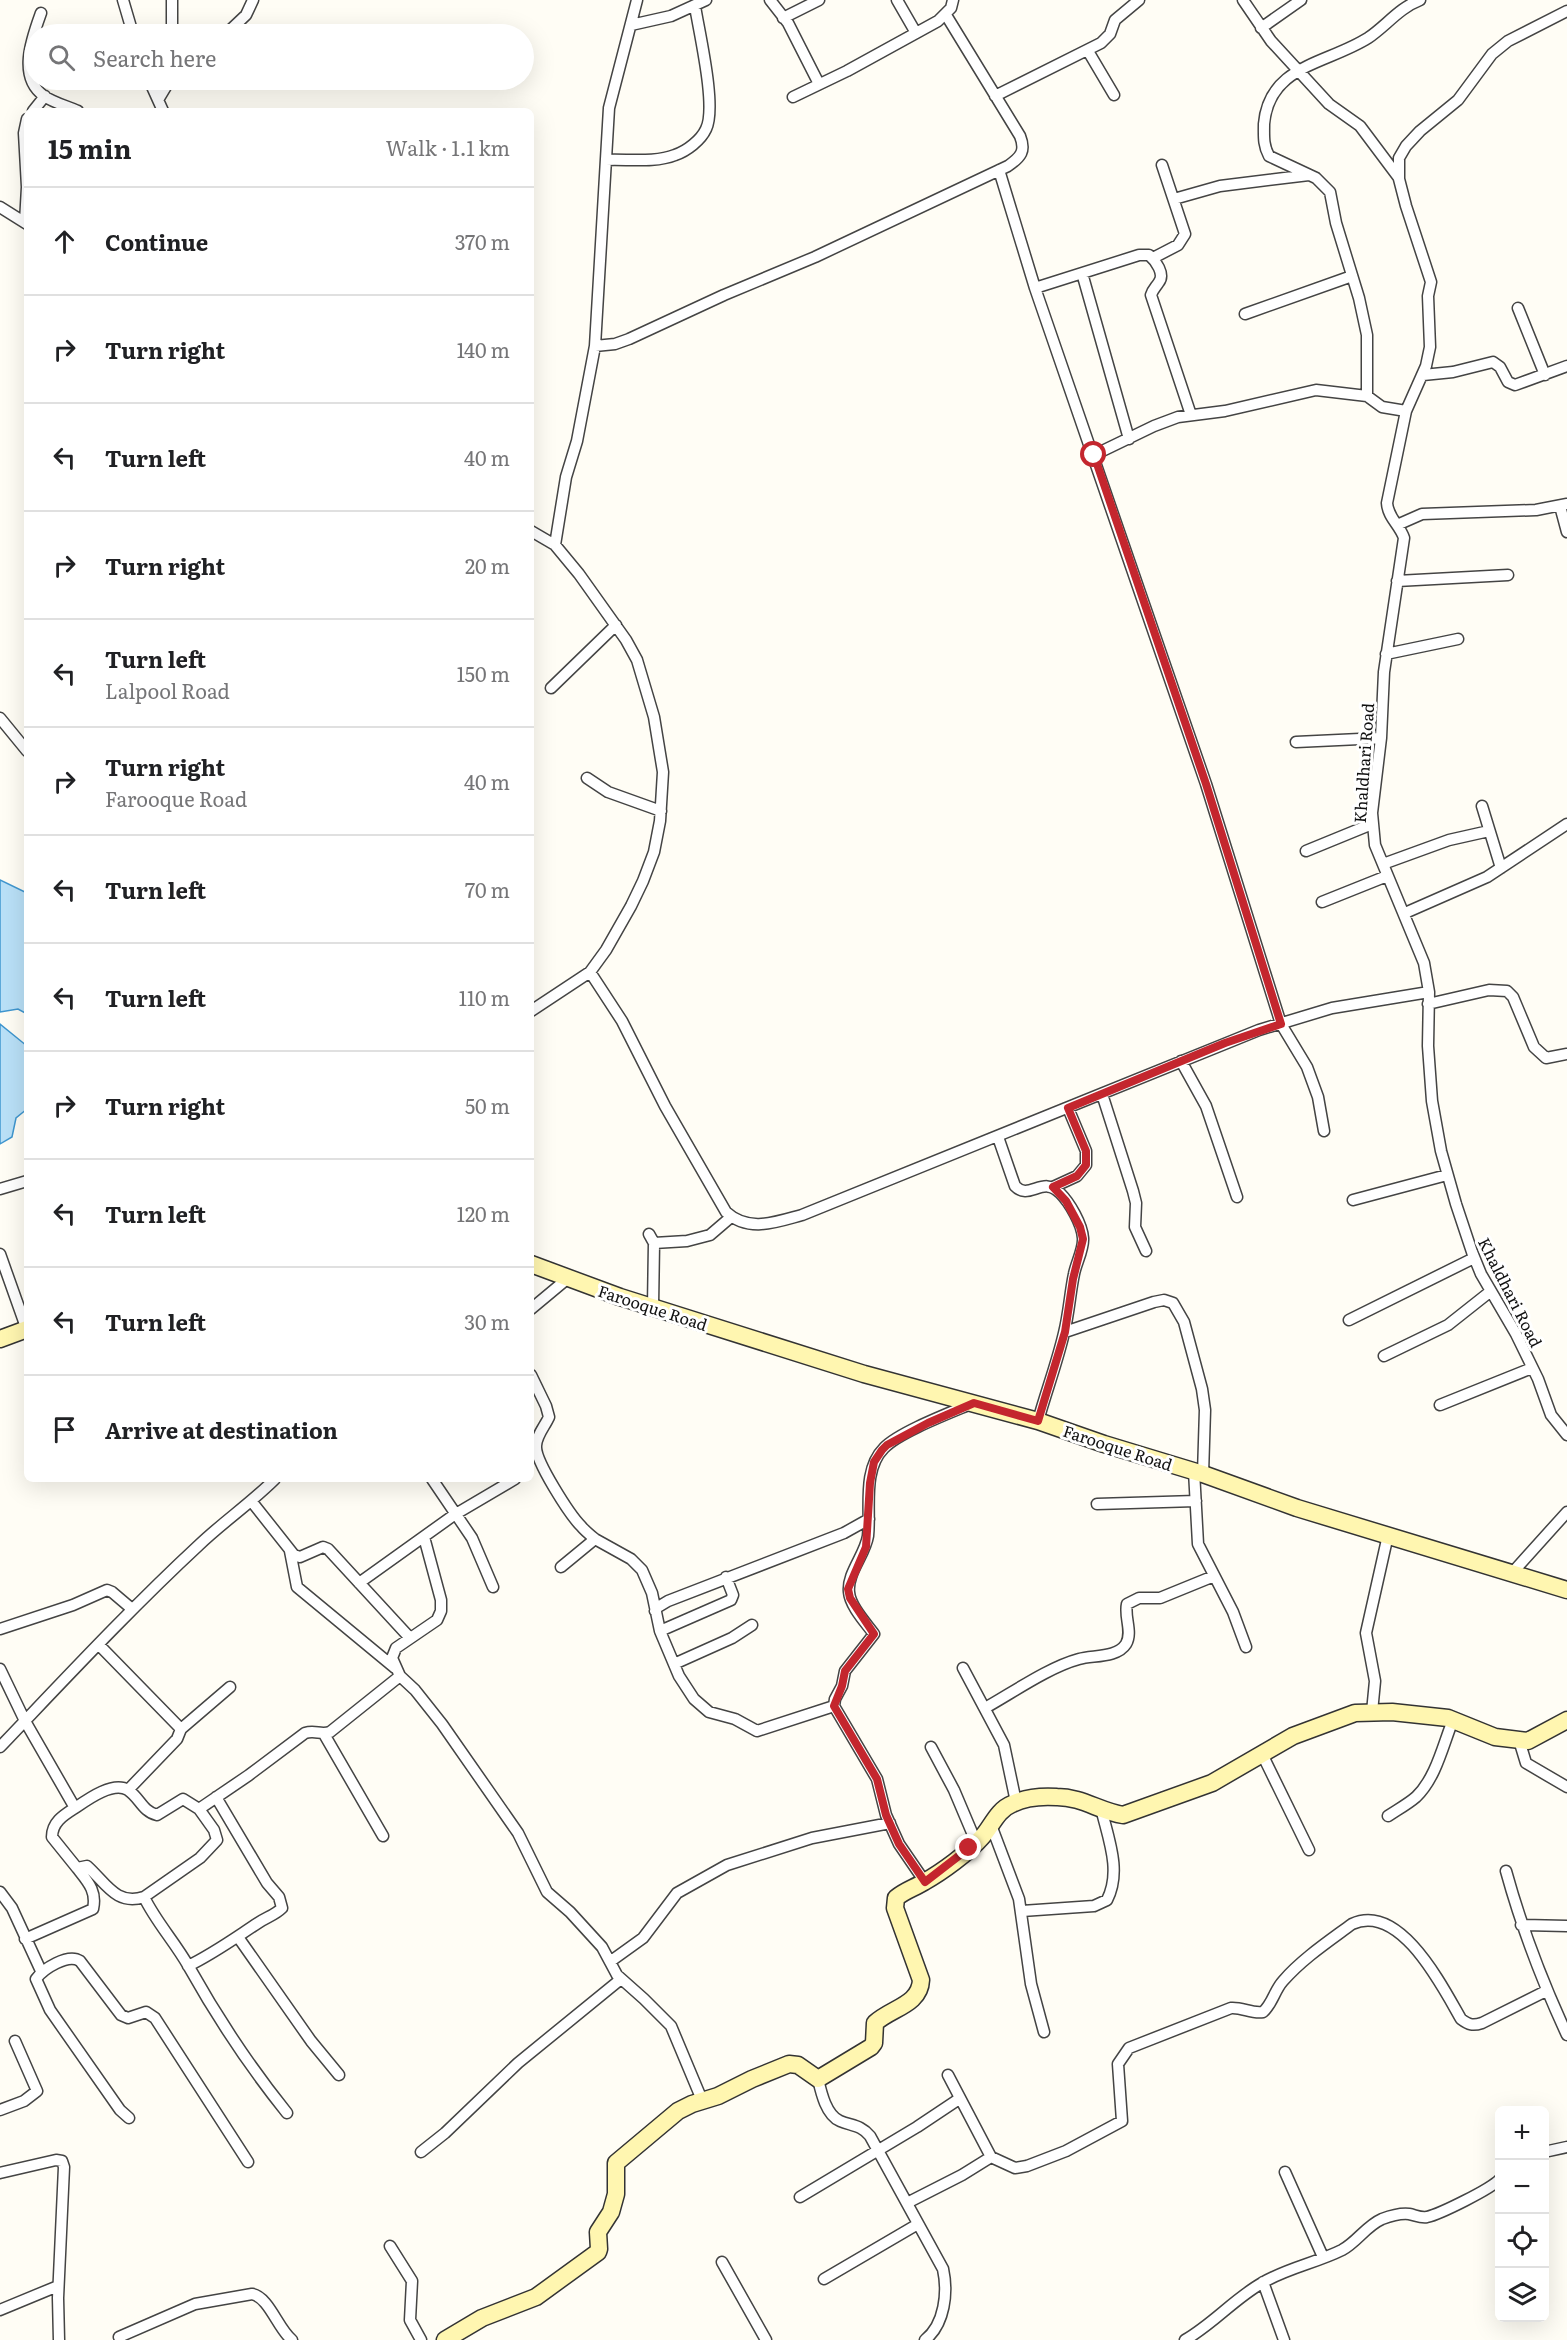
<!DOCTYPE html>
<meta charset="utf-8">
<style>
body{margin:0;font-family:Literata,serif;background:#f2f2f2;color:#202124}
.controls{position:absolute;right:18px;bottom:18px;display:grid;overflow:hidden;border-radius:9px;box-shadow:0 6px 24px #0002}
.controls button{width:54px;height:54px;display:grid;place-items:center;padding:0;border:0;border-bottom:2px solid #e0e0e0;background:#fff;color:#202124;font:30px sans-serif}
.stop{position:absolute;width:18px;height:18px;margin:-14px;border:4px solid #c4262e;border-radius:50%;background:#fff}
.stop.end{background:#c4262e;border-color:#fff;box-shadow:0 2px 6px #0008}
.list{margin:0;padding:0;list-style:none}
h2{display:flex;justify-content:space-between;align-items:center;height:78px;margin:0;padding:0 24px;font-size:26px}
h2 small{font-size:20px;font-weight:400;color:#757577}
.list li{display:grid;grid-template-columns:39px 1fr auto;gap:18px;align-items:center;box-sizing:border-box;height:108px;padding:0 24px;border-top:2px solid #e0e0e0}
.list b{display:block;font-size:22px;white-space:nowrap}
.list p{margin:0;font-size:20px;white-space:nowrap;color:#757577}
.list em{font-size:20px;font-style:normal;color:#757577}
.icon{flex:none;width:33px;height:33px;fill:none;stroke:currentColor;stroke-width:2;stroke-linecap:round;stroke-linejoin:round}
.map{position:relative;flex:none;width:1567px;height:2340px;overflow:hidden}
.search{position:absolute;background:#fff;box-shadow:0 6px 24px #0002;left:24px;top:24px;width:510px;height:66px;display:flex;align-items:center;gap:15px;box-sizing:border-box;padding:0 21px;border-radius:33px;color:#757577;font-size:22px}
.panel{position:absolute;background:#fff;box-shadow:0 6px 24px #0002;left:24px;top:108px;width:510px;height:1374px;border-radius:9px}
.map>svg:first-child{display:block}
.water{fill:#b9e0f7;stroke:#3f96cf;stroke-width:1.5}
.lines{fill:none;stroke-linecap:round;stroke-linejoin:round}
.street-casing{stroke:#444;stroke-width:13}
.secondary-casing{stroke:#333;stroke-width:19}
.street{stroke:#fff;stroke-width:10}
.secondary{stroke:#fff6b0;stroke-width:16}
.route{stroke:#c4262e;stroke-width:8}
.labels{text-anchor:middle;dominant-baseline:central;stroke-width:6;stroke-linejoin:round;paint-order:stroke}
.street-label{font-size:16px;fill:#111;stroke:#fff}
</style>
<div class="map">
<svg width="1567" height="2340" viewBox="0 0 1567 2340">
<rect width="100%" height="100%" fill="#fffdf5"/>
<!-- water -->
<path class="water" d="M 0,880 L 27,893 L 27,1014 L 18,1009 L 0,1012 Z
M 0,1024 L 27,1046 L 27,1109 L 16,1118 L 12,1137 L 0,1144 Z"/>
<g class="lines">
<!-- street casing -->
<g class="street-casing">
<path id="street" d="M 123,0 L 133,34
M 172,0 L 172,34
M 770,0 L 788,23 L 819,84
M 897,0 L 916,33
M 1243,0 L 1271,41 L 1329,104 L 1360,126 L 1399,178
M 1567,11 L 1508,41 L 1492,54 L 1458,100 L 1420,131 L 1406,146 L 1399,158 L 1399,179 L 1406,206 L 1431,282 L 1428,296 L 1430,347 L 1426,366 L 1406,411 L 1387,503 C 1388,518 1400,525 1404,538 L 1384,672 L 1381,738 L 1372,813 L 1375,845 L 1424,963 L 1429,992 L 1428,1046 L 1432,1101 L 1441,1151 L 1456,1204 L 1472,1252 L 1481,1274 L 1516,1334 L 1538,1379 L 1551,1415 L 1567,1435
M 41,13 C 32,38 17,77 44,96 C 54,103 67,106 78,111
M 783,18 L 819,0
M 631,25 L 671,16 L 706,0
M 1261,28 L 1301,0
M 226,34 L 246,15 L 253,0
M 1088,51 L 1114,95
M 149,80 L 163,111
M 995,96 L 1101,43 L 1110,34 L 1115,20 L 1139,0
M 793,97 L 847,71 L 938,21 L 951,8 L 953,0
M 158,100 L 170,80
M 33,111 L 45,96
M 606,160 C 628,159 655,163 675,155 C 687,151 701,140 706,129 C 717,107 699,32 695,6
M 999,170 L 1035,288 L 1206,784 L 1281,1024 L 1307,1067 L 1318,1097 L 1324,1131
M 1174,199 L 1220,186 L 1309,175
M 0,207 L 27,224
M 25,222 L 27,187 L 24,133 L 27,119
M 1153,258 L 1178,245 L 1185,234 L 1162,165
M 1082,273 L 1129,439
M 1035,288 L 1139,255 L 1149,255 C 1156,261 1165,274 1159,282 C 1156,287 1153,289 1151,295 L 1191,415
M 1518,308 L 1545,375
M 1245,314 L 1352,276
M 595,346 L 615,344 L 629,339 L 724,295 L 815,257 L 1008,166 C 1021,157 1026,151 1020,136 L 946,15
M 1423,375 L 1453,372 L 1493,362 L 1500,367 L 1508,382 L 1515,385 L 1567,366
M 1367,396 L 1367,335 L 1359,298 L 1336,223 L 1330,192 L 1316,178 L 1269,156 C 1263,145 1264,136 1264,124 C 1269,65 1327,64 1368,38 C 1386,26 1399,8 1420,0
M 1094,455 L 1154,426 L 1178,417 L 1225,411 L 1316,390 L 1367,396 L 1382,407 L 1406,411
M 1560,506 L 1567,532
M 1397,525 L 1422,514 L 1536,510 L 1567,504
M 531,531 L 555,545 L 579,574 L 626,640 L 637,660 L 654,717 L 663,772 L 660,821 L 654,852 L 643,881 L 631,906 L 606,950 L 590,972 L 531,1011
M 555,545 L 566,477 L 577,441 L 595,346 L 609,108 L 637,0
M 1397,581 L 1508,575
M 1386,654 L 1458,639
M 551,688 L 616,625
M 0,718 L 27,751
M 1296,742 L 1381,738
M 587,778 L 608,792 L 661,811
M 1482,806 L 1501,868
M 1306,851 L 1372,824
M 1383,864 L 1449,840 L 1489,831
M 1322,902 L 1387,876
M 1405,913 L 1487,877 L 1567,824
M 590,972 L 622,1021 L 665,1106 L 726,1212 C 749,1233 776,1222 802,1215 L 1259,1030 L 1332,1008 L 1429,992
M 1428,1004 L 1489,990 L 1507,991 L 1513,997 L 1534,1047 L 1546,1058 L 1567,1054
M 1181,1061 L 1206,1106 L 1237,1197
M 1102,1094 L 1133,1191 L 1136,1203 L 1135,1227 L 1146,1251
M 998,1137 L 1015,1186 C 1029,1201 1043,1175 1060,1193 C 1070,1203 1082,1224 1083,1238 C 1084,1249 1076,1263 1074,1274 C 1070,1293 1069,1313 1064,1333 C 1057,1363 1046,1392 1038,1421
M 1053,1187 L 1077,1176 L 1086,1165 L 1086,1151 L 1068,1108
M 0,1189 L 27,1181
M 1353,1200 L 1447,1175
M 649,1234 L 654,1243 L 653,1307
M 654,1243 L 687,1241 L 710,1235 L 731,1217
M 0,1254 L 27,1330
M 531,1309 L 567,1279
M 1349,1320 L 1474,1258
M 1065,1332 L 1154,1302 L 1164,1300 L 1173,1303 L 1184,1322 L 1202,1389 L 1205,1410 L 1203,1474
M 1384,1356 L 1448,1325 L 1491,1291
M 531,1375 L 546,1406 L 549,1417 C 545,1426 536,1436 536,1446 C 535,1461 570,1515 581,1526 C 585,1531 590,1535 595,1539 L 561,1567
M 1440,1405 L 1532,1368
M 1194,1471 L 1198,1544 L 1233,1612 L 1246,1647
M 432,1479 L 472,1538 L 493,1587
M 252,1502 L 294,1555 L 300,1557 L 323,1547 L 328,1549 L 410,1638
M 1097,1504 L 1196,1501
M 424,1537 L 441,1600 L 441,1611 L 437,1620 L 396,1648 L 392,1658 L 400,1676 L 415,1690 L 442,1724 L 518,1833 L 547,1892 L 570,1912 L 602,1947 L 617,1975 L 644,1999 L 671,2026 L 702,2100
M 595,1539 L 631,1559 L 642,1570 L 652,1593 L 660,1631 L 679,1676 L 694,1699 L 709,1712 L 735,1719 L 757,1731 L 834,1706
M 290,1551 L 297,1587 L 395,1668
M 1512,1573 L 1567,1512
M 359,1583 L 454,1515 L 515,1479
M 655,1611 L 658,1607 L 668,1601 L 844,1533 L 869,1519
M 0,1629 L 73,1605 L 107,1590 L 112,1592 L 132,1609
M 660,1631 L 731,1600 L 733,1595 L 726,1577
M 99,1645 L 181,1729 L 177,1739 L 128,1790
M 674,1664 L 732,1638 L 752,1625
M 963,1668 L 1004,1745 L 1016,1802
M 0,1669 L 25,1721 L 75,1808 C 88,1799 113,1781 128,1790 C 140,1798 142,1811 157,1815 L 183,1799 L 199,1809 L 249,1775 L 305,1733 C 315,1730 321,1735 330,1732 L 400,1676
M 985,1708 C 1012,1693 1049,1667 1079,1659 C 1093,1655 1117,1658 1126,1644 C 1133,1632 1124,1617 1127,1604 L 1139,1598 L 1160,1598 L 1214,1576
M 1372,1712 L 1375,1681 L 1366,1633 L 1388,1535
M 181,1729 L 230,1687
M 324,1734 L 383,1836
M 1519,1740 L 1526,1763 L 1567,1787
M 0,1747 C 65,1679 130,1609 199,1545 C 223,1522 251,1503 275,1479
M 931,1747 L 954,1790 L 976,1842
M 1262,1754 L 1309,1850
M 75,1808 C 64,1815 52,1822 52,1837 L 77,1868 L 87,1866 C 106,1883 116,1906 144,1897 C 156,1922 175,1942 189,1967 C 217,2017 250,2067 287,2113
M 1388,1816 C 1397,1810 1408,1804 1416,1797 C 1436,1778 1443,1745 1453,1720
M 991,1825 L 1019,1899 L 1031,1984 L 1044,2032
M 1506,1871 C 1522,1929 1542,1981 1567,2035
M 925,1882 L 899,1844 L 886,1815 L 877,1779 L 834,1706 L 835,1699 L 842,1686 L 845,1671 L 874,1634 C 866,1623 850,1606 849,1592 C 847,1573 865,1555 868,1536 C 871,1509 862,1470 884,1448 C 899,1432 952,1412 973,1403
M 0,1892 L 12,1908 L 41,1971
M 144,1897 L 200,1858 L 217,1840 L 214,1830 L 199,1809
M 1022,1911 L 1094,1906 L 1107,1900 C 1122,1871 1108,1838 1101,1808
M 1521,1925 L 1567,1926
M 238,1937 L 311,2041 L 339,2075
M 25,1939 L 93,1909 C 97,1891 88,1882 77,1868
M 611,1961 L 643,1938 L 677,1893 L 727,1865 L 812,1838 L 890,1823
M 188,1966 C 213,1954 235,1938 258,1923 C 267,1917 275,1915 282,1908 L 279,1897 L 267,1883 L 216,1797
M 948,2075 L 991,2157 L 1015,2168 L 1027,2166 L 1066,2151 L 1122,2121 L 1118,2064 L 1129,2048 L 1231,2008 C 1242,2007 1252,2014 1263,2012 C 1273,2003 1274,1991 1283,1981 C 1302,1959 1329,1941 1352,1924 C 1400,1902 1442,1986 1461,2019 C 1469,2025 1473,2026 1482,2023 L 1546,1991
M 818,2079 C 821,2092 826,2115 840,2121 C 852,2126 861,2125 870,2136 L 943,2269 C 948,2292 945,2324 925,2340
M 0,2110 L 24,2101 L 37,2091 L 15,2041
M 129,2118 L 120,2110 L 50,2010 L 36,1979 C 43,1969 68,1953 80,1961 L 121,2015 L 128,2018 L 146,2012 L 155,2018 L 248,2162
M 421,2152 L 445,2133 L 518,2063 L 621,1979
M 1544,2152 L 1567,2147
M 1285,2172 L 1323,2257
M 0,2173 L 56,2160 L 62,2161 L 64,2167 L 58,2298 L 59,2340
M 800,2197 L 917,2127 L 959,2099
M 907,2203 L 962,2175 L 991,2157
M 390,2246 L 412,2281 L 410,2320 L 421,2340
M 722,2262 L 766,2340
M 824,2279 L 918,2224
M 1263,2282 L 1284,2340
M 0,2310 L 58,2286
M 119,2337 L 195,2304 L 252,2294 C 269,2297 278,2329 292,2340
M 1185,2340 C 1213,2324 1234,2299 1262,2283 C 1287,2268 1316,2263 1342,2250 C 1357,2242 1366,2226 1382,2219 C 1390,2216 1400,2213 1409,2214 C 1415,2215 1420,2218 1427,2217 C 1440,2214 1491,2189 1500,2179"/>
</g>
<!-- secondary casing -->
<g class="secondary-casing">
<path id="secondary" d="M 531,1264 L 620,1297 L 864,1374 L 1038,1421 L 1104,1444 L 1203,1474 L 1297,1508 L 1567,1590
M 0,1339 L 27,1329
M 445,2340 L 482,2318 L 536,2297 L 598,2252 L 599,2249 L 598,2232 L 611,2212 L 616,2194 L 616,2163 L 678,2111 L 692,2104 L 718,2096 L 752,2079 L 789,2064 L 798,2065 L 818,2079 L 871,2047 L 874,2043 L 875,2023 C 891,2008 920,2005 921,1980 L 895,1908 L 896,1898 C 904,1891 914,1888 924,1882 C 942,1872 968,1853 982,1837 C 992,1826 997,1810 1012,1804 C 1026,1797 1042,1796 1057,1797 C 1082,1797 1099,1811 1123,1815 L 1212,1783 L 1293,1736 L 1355,1713 L 1392,1712 L 1448,1718 L 1495,1737 L 1528,1741 L 1567,1720"/>
</g>
<!-- street -->
<use href="#street" class="street"/>
<!-- secondary -->
<use href="#secondary" class="secondary"/>
</g>
<g class="lines">
<!-- route -->
<path class="route" d="M 969,1848 L 925,1882 L 899,1844 L 886,1815 L 877,1779 L 834,1706 L 842,1686 L 845,1671 L 874,1634 L 850,1598 L 848,1589 L 866,1547 L 870,1483 L 874,1462 L 882,1450 L 887,1445 L 928,1423 L 974,1403 L 1038,1421 L 1065,1332 L 1073,1279 L 1083,1239 L 1080,1227 L 1066,1201 L 1053,1187 L 1077,1176 L 1086,1165 L 1086,1151 L 1068,1108 L 1225,1043 L 1281,1024 L 1206,784 L 1094,455"/>
</g>
<g class="labels">
<!-- street labels -->
<g class="street-label">
<text transform="translate(1363 763) rotate(-86)">Khaldhari Road</text>
<text transform="translate(1511 1292) rotate(63)">Khaldhari Road</text>
<text transform="translate(653 1307) rotate(18)">Farooque Road</text>
<text transform="translate(1118 1447) rotate(18)">Farooque Road</text>
</g>
</g>
</svg>
<div class="controls">
<button>+</button>
<button>−</button>
<button><svg class="icon" aria-label="locate" viewBox="0 0 24 24"><circle cx="12" cy="12" r="6"/><path d="M12 2v4M12 18v4M2 12h4M18 12h4"/></svg></button>
<button><svg class="icon" aria-label="layers" viewBox="0 0 24 24"><path d="M12 4l9 5-9 5-9-5zM3 14l9 5 9-5"/></svg></button>
</div>
<div class="stop" style="left:1094px;top:455px"></div>
<div class="stop end" style="left:969px;top:1848px"></div>
<div class="search"><svg class="icon" aria-label="search" viewBox="0 0 24 24"><circle cx="10" cy="10" r="6"/><path d="M15 15l6 6"/></svg>Search here</div>
<section class="panel">
<h2>15 min<small>Walk · 1.1 km</small></h2>
<ul class="list">
<li><svg class="icon" aria-label="ahead" viewBox="0 0 24 24"><path d="M12 20V5M6 11l6-6 6 6"/></svg><div><b>Continue</b></div><em>370 m</em></li>
<li><svg class="icon" aria-label="right" viewBox="0 0 24 24"><path d="M7 20v-9h11M14 6l5 5-5 5"/></svg><div><b>Turn right</b></div><em>140 m</em></li>
<li><svg class="icon" aria-label="left" viewBox="0 0 24 24"><path d="M17 20v-9H6M10 6l-5 5 5 5"/></svg><div><b>Turn left</b></div><em>40 m</em></li>
<li><svg class="icon" aria-label="right" viewBox="0 0 24 24"><path d="M7 20v-9h11M14 6l5 5-5 5"/></svg><div><b>Turn right</b></div><em>20 m</em></li>
<li><svg class="icon" aria-label="left" viewBox="0 0 24 24"><path d="M17 20v-9H6M10 6l-5 5 5 5"/></svg><div><b>Turn left</b><p>Lalpool Road</p></div><em>150 m</em></li>
<li><svg class="icon" aria-label="right" viewBox="0 0 24 24"><path d="M7 20v-9h11M14 6l5 5-5 5"/></svg><div><b>Turn right</b><p>Farooque Road</p></div><em>40 m</em></li>
<li><svg class="icon" aria-label="left" viewBox="0 0 24 24"><path d="M17 20v-9H6M10 6l-5 5 5 5"/></svg><div><b>Turn left</b></div><em>70 m</em></li>
<li><svg class="icon" aria-label="left" viewBox="0 0 24 24"><path d="M17 20v-9H6M10 6l-5 5 5 5"/></svg><div><b>Turn left</b></div><em>110 m</em></li>
<li><svg class="icon" aria-label="right" viewBox="0 0 24 24"><path d="M7 20v-9h11M14 6l5 5-5 5"/></svg><div><b>Turn right</b></div><em>50 m</em></li>
<li><svg class="icon" aria-label="left" viewBox="0 0 24 24"><path d="M17 20v-9H6M10 6l-5 5 5 5"/></svg><div><b>Turn left</b></div><em>120 m</em></li>
<li><svg class="icon" aria-label="left" viewBox="0 0 24 24"><path d="M17 20v-9H6M10 6l-5 5 5 5"/></svg><div><b>Turn left</b></div><em>30 m</em></li>
<li><svg class="icon" aria-label="arrive" viewBox="0 0 24 24"><path d="M6 21V4h12l-3 4 3 4H6"/></svg><div><b>Arrive at destination</b></div></li>
</ul>
</section>
</div>
